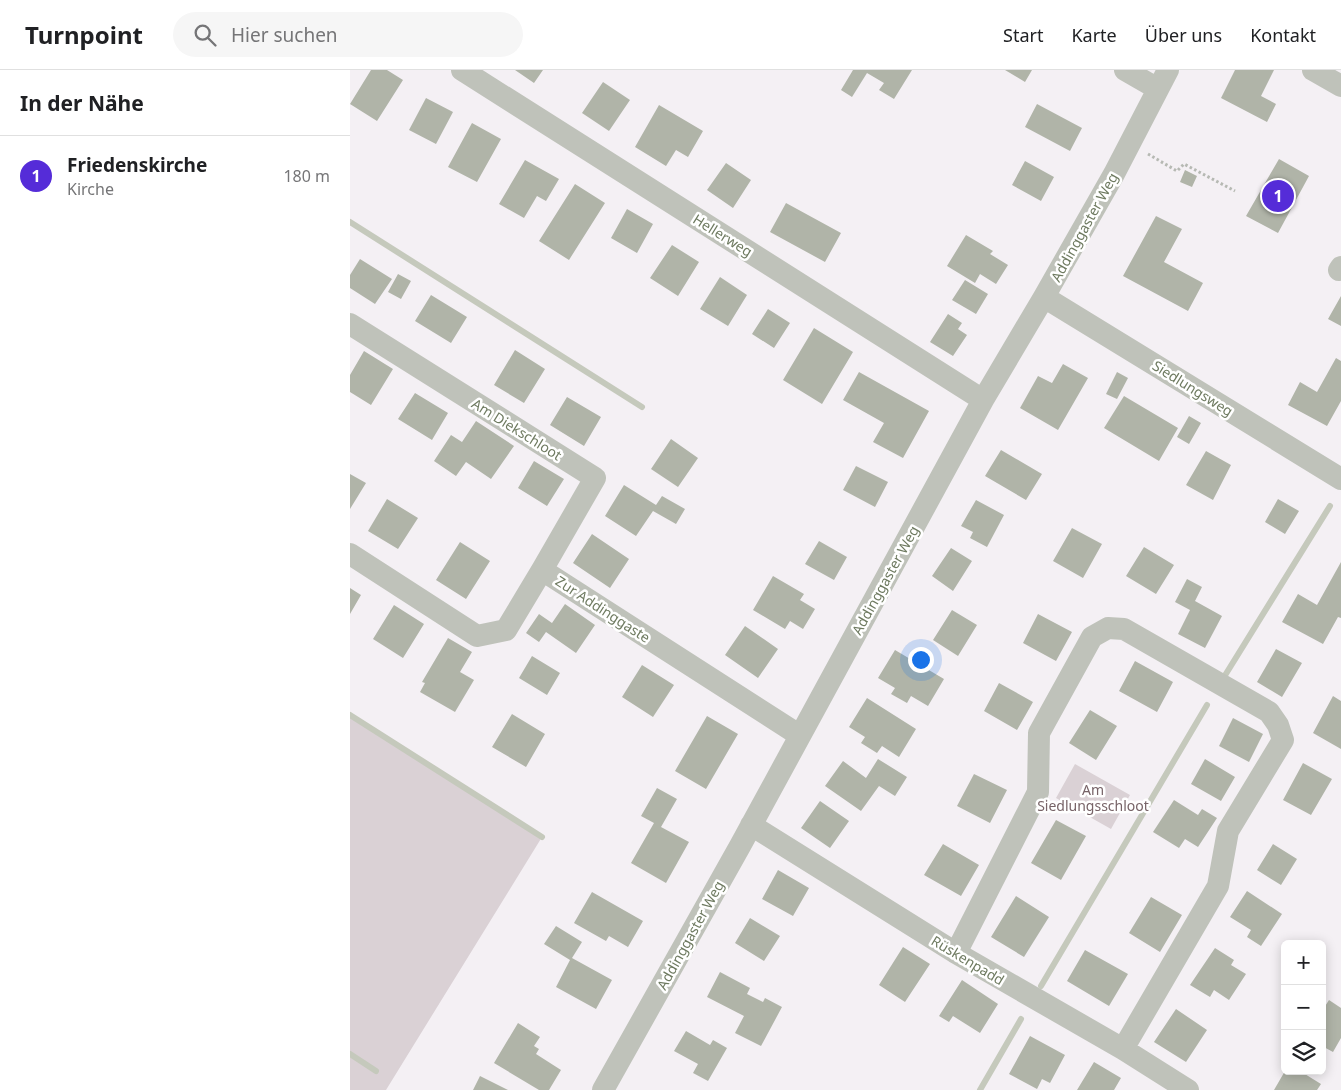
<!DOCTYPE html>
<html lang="de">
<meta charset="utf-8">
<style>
body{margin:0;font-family:"Noto Sans",sans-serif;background:#f6f6f6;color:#202124}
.controls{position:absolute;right:15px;bottom:15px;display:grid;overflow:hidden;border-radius:8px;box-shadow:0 2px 12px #0003}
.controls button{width:45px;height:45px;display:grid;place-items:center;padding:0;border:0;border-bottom:1px solid #e0e0e0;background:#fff;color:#202124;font:25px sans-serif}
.you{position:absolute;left:570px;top:589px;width:18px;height:18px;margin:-12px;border:4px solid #fff;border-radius:50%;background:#1a73e8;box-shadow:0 0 0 8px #1a73e833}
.badge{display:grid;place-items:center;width:32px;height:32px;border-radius:50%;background:#552cd8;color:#fff;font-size:16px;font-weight:700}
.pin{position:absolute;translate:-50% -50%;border:2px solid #fff;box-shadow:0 1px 5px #0006}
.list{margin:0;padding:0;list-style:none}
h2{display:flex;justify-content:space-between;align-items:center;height:65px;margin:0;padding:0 20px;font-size:21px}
h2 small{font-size:16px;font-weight:400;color:#757577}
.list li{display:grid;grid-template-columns:32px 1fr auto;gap:15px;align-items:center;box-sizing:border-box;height:80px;padding:0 20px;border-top:1px solid #e0e0e0}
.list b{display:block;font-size:19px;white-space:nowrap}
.list p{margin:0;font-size:16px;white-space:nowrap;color:#757577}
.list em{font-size:16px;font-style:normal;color:#757577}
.icon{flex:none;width:28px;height:28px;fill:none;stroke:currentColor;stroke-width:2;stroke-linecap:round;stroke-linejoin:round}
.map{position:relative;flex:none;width:991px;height:1020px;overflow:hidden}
header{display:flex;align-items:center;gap:30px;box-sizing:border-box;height:70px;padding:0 25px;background:#fff;border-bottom:1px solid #e0e0e0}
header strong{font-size:24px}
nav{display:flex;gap:28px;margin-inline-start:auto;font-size:18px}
.search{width:350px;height:45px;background:#f6f6f6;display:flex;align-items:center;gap:12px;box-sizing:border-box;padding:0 18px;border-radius:28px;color:#757577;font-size:19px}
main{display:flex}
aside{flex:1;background:#fff}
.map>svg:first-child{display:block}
.green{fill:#dad1d5}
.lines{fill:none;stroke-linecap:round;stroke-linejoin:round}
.stream{stroke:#c5c9bc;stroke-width:6}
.building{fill:#b0b4a8}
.path{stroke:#b6b9b3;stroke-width:3;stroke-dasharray:2.5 2.5;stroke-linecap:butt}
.minor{stroke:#bfc2ba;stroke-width:22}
.labels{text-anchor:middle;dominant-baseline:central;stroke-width:5;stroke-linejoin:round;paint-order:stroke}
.street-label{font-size:14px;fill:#6e7a60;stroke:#fff}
.park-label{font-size:14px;fill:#776367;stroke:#fff}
</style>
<header>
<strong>Turnpoint</strong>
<div class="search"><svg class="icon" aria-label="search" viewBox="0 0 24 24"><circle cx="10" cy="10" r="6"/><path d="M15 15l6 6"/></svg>Hier suchen</div>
<nav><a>Start</a><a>Karte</a><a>Über uns</a><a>Kontakt</a></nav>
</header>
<main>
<aside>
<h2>In der Nähe<small></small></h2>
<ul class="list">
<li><span class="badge">1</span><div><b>Friedenskirche</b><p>Kirche</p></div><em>180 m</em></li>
</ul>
</aside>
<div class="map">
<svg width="991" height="1020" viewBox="0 0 991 1020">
<rect width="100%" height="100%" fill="#f4f0f4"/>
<!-- green -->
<path class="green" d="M 0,646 L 192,767 L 36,1020 L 0,1020 Z
M 725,694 L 780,725 L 761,759 L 706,728 Z"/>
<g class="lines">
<!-- stream -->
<path class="stream" d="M 0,152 L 292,337
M 874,607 L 980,436
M 0,645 L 192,767
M 691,916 L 857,635
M 0,984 L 26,1001
M 630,1020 L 671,949"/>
</g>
<!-- building -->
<path class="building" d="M 21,0 L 37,0 L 53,10 L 27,51 L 0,34 Z
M 165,0 L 193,0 L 184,13 Z
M 503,0 L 562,0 L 544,29 L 529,20 L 534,13 L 517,3 L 502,27 L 491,20 Z
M 655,0 L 682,0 L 675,12 Z
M 885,0 L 924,0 L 911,26 L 926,34 L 917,52 L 871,28 Z
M 253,12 L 280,30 L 259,61 L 232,43 Z
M 76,28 L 103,42 L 86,74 L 59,60 Z
M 687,34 L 732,58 L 720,81 L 675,57 Z
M 309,35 L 353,61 L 338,87 L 326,80 L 316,96 L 285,77 Z
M 122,53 L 151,69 L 127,112 L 98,97 Z
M 929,89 L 959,106 L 928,163 L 896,146 Z
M 175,90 L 209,109 L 196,131 L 187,126 L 174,148 L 149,134 Z
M 675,91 L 704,107 L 691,131 L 662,115 Z
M 376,93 L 401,110 L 383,138 L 357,120 Z
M 835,100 L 847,106 L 842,117 L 830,112 Z
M 225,114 L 255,133 L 219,190 L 189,171 Z
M 436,133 L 491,163 L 475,192 L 420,162 Z
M 277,139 L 303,154 L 287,183 L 261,168 Z
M 806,146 L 832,159 L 814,192 L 853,213 L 838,241 L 773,206 Z
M 616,165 L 643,181 L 640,184 L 658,195 L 646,214 L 630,204 L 625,213 L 597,196 Z
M 322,175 L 349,192 L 328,226 L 300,208 Z
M 10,189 L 42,209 L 25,234 L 0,218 L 0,205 Z
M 48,204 L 61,211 L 51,229 L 38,222 Z
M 370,207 L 397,225 L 378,256 L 350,239 Z
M 615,210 L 638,224 L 626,244 L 602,230 Z
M 81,225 L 117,247 L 101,273 L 65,251 Z
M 991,226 L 991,256 L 978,249 Z
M 418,239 L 440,253 L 424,278 L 402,264 Z
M 598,244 L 612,253 L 608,259 L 617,265 L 603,286 L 580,272 Z
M 464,258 L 503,282 L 472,334 L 433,310 Z
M 165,280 L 195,299 L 174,333 L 144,315 Z
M 14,281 L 43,299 L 21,335 L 0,322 L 0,305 Z
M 986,288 L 991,291 L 991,331 L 977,356 L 938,335 L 950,312 L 967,322 Z
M 713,294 L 738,308 L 708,360 L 670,338 L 688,306 L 702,313 Z
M 509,302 L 579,341 L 553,388 L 523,372 L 534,353 L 493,330 Z
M 767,302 L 778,308 L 767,329 L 756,324 Z
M 65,323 L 98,343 L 82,370 L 48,349 Z
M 774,326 L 828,358 L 809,391 L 754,358 Z
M 217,327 L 251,347 L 234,376 L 200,355 Z
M 839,346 L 851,353 L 839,374 L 827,367 Z
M 126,351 L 164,376 L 141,409 L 116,392 L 106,406 L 84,391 L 101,365 L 112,372 Z
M 321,369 L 348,388 L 328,417 L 301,399 Z
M 651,380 L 692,404 L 676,430 L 635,406 Z
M 856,381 L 881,395 L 863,430 L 836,415 Z
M 184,391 L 214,409 L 197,436 L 168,418 Z
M 506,396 L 538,412 L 525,437 L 493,420 Z
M 0,404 L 16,413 L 0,439 Z
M 274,415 L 306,435 L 312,426 L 335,439 L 326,454 L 303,441 L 286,466 L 255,446 Z
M 37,429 L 68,448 L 48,479 L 18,461 Z
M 928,429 L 949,441 L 935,464 L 915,452 Z
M 626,430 L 654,445 L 637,477 L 620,468 L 623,462 L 611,456 Z
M 722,458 L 752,474 L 733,508 L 703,491 Z
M 242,464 L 279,489 L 260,518 L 223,493 Z
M 469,471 L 497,487 L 484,510 L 455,494 Z
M 110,472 L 140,491 L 116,529 L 86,510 Z
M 794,477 L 824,495 L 806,524 L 776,506 Z
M 601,478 L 622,491 L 603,521 L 582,506 Z
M 991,492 L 991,548 L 988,547 L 973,574 L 932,552 L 948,524 L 967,535 Z
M 423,506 L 454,524 L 450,530 L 465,539 L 453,559 L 440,551 L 435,559 L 403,540 Z
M 837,509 L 852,517 L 845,531 L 872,546 L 855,578 L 828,564 L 840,540 L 825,532 Z
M 0,518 L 11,525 L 0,544 Z
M 215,534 L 245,555 L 226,583 L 196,562 L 189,572 L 176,563 L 189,544 L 202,553 Z
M 44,535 L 74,554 L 53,588 L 23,569 Z
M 602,540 L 627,555 L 608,586 L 583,570 Z
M 688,544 L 722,562 L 706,591 L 673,573 Z
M 395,556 L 428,579 L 408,608 L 375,585 Z
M 98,568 L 122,582 L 110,602 L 124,610 L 105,642 L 70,622 L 75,613 L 72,612 Z
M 926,579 L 952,593 L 932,627 L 907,612 Z
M 545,580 L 594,609 L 578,636 L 561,626 L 557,633 L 541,624 L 545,618 L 528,608 Z
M 182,586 L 210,603 L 197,625 L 169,608 Z
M 785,591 L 823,612 L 807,642 L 769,621 Z
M 292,595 L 324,615 L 303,647 L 272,627 Z
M 649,613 L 683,632 L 667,660 L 634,641 Z
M 983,626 L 991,631 L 991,679 L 963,663 Z
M 517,628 L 566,659 L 549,687 L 532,676 L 527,683 L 511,673 L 515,667 L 499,657 Z
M 740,640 L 767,656 L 746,690 L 719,673 Z
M 162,644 L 195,664 L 176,697 L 142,677 Z
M 357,646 L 388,664 L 356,719 L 325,701 Z
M 883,648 L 913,664 L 899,692 L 869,676 Z
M 528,689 L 557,707 L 545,726 L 529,716 L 511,741 L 475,716 L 493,691 L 516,708 Z
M 855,689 L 885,707 L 871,731 L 841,714 Z
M 953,693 L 982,709 L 961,745 L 933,730 Z
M 624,704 L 657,720 L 640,753 L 607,736 Z
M 307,718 L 327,729 L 311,757 L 339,772 L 316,813 L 281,793 L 304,753 L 291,746 Z
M 824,730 L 848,745 L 852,739 L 867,748 L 848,777 L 835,769 L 829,778 L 803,762 Z
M 470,731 L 499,751 L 480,778 L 451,758 Z
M 706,750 L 736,766 L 711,810 L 681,793 Z
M 593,774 L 629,795 L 611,826 L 574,805 Z
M 923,774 L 947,789 L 931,815 L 907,800 Z
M 428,800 L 459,818 L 443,846 L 412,829 Z
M 897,821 L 932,844 L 911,876 L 897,867 L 901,860 L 880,847 Z
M 242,822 L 293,851 L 278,877 L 259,866 L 256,871 L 224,853 Z
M 666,826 L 699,847 L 674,887 L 641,867 Z
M 801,827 L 832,845 L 810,882 L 779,863 Z
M 400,848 L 430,866 L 414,891 L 385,873 Z
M 206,856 L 232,872 L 222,888 L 262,910 L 246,939 L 206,917 L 220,890 L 194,874 Z
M 553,877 L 580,894 L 555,932 L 529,915 Z
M 865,878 L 884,890 L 881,895 L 896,904 L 879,930 L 864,920 L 860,927 L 840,915 Z
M 735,880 L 778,904 L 759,936 L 717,911 Z
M 370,902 L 400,918 L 397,924 L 413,932 L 415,928 L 432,937 L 411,976 L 385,963 L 394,946 L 357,927 Z
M 612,910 L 648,934 L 630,963 L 603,946 L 599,952 L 589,946 Z
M 979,930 L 991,938 L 991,968 L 983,982 L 972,976 L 972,941 Z
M 826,939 L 857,960 L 836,992 L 804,972 Z
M 168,953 L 190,967 L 184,976 L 189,979 L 186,984 L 211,1000 L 199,1020 L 189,1020 L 144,993 Z
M 336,961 L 360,975 L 363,970 L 377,978 L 358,1011 L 343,1003 L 348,994 L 324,981 Z
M 680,966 L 715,985 L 700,1013 L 692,1009 L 687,1019 L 659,1004 Z
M 744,992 L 771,1008 L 764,1020 L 727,1020 Z
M 935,1001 L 950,1001 L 971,1014 L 967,1020 L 924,1020 Z
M 130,1006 L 158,1020 L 123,1020 Z"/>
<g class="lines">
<!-- path -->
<path class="path" d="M 798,84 L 827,101 L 834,94 L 885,121"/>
<!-- minor -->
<path class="minor" d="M 112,0 L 633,330
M 775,0 L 808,19
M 963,0 L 991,16
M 989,200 L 991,197
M 694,227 L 991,409
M 0,254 L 245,408 L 192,500
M 0,484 L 127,566 L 156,560 L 192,500 L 449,665
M 401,755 L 606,883 L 773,979 L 838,1020
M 606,883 L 688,722 L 689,663 L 742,567 L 758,558 L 774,559 L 919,642 L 928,655 L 933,670 L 878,761 L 868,816 L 773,979
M 253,1020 L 390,776 L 633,330 L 694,227 L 764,104 L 818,0"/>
</g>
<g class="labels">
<!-- street labels -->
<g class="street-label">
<text transform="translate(734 157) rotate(-61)">Addinggaster Weg</text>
<text transform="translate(373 165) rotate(32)">Hellerweg</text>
<text transform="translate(843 318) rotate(32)">Siedlungsweg</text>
<text transform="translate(167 359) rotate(32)">Am Diekschloot</text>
<text transform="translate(535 510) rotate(-61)">Addinggaster Weg</text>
<text transform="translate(253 539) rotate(33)">Zur Addinggaste</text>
<text transform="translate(340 865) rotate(-61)">Addinggaster Weg</text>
<text transform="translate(618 890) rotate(31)">Rüskenpadd</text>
</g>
<!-- park labels -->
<g class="park-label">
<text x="743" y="719">Am<tspan x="743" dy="16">Siedlungsschloot</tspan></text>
</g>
</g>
</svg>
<div class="controls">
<button>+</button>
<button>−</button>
<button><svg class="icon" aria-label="layers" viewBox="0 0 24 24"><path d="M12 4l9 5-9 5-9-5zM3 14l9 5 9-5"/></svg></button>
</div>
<div class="you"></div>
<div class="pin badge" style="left:928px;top:126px">1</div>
</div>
</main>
